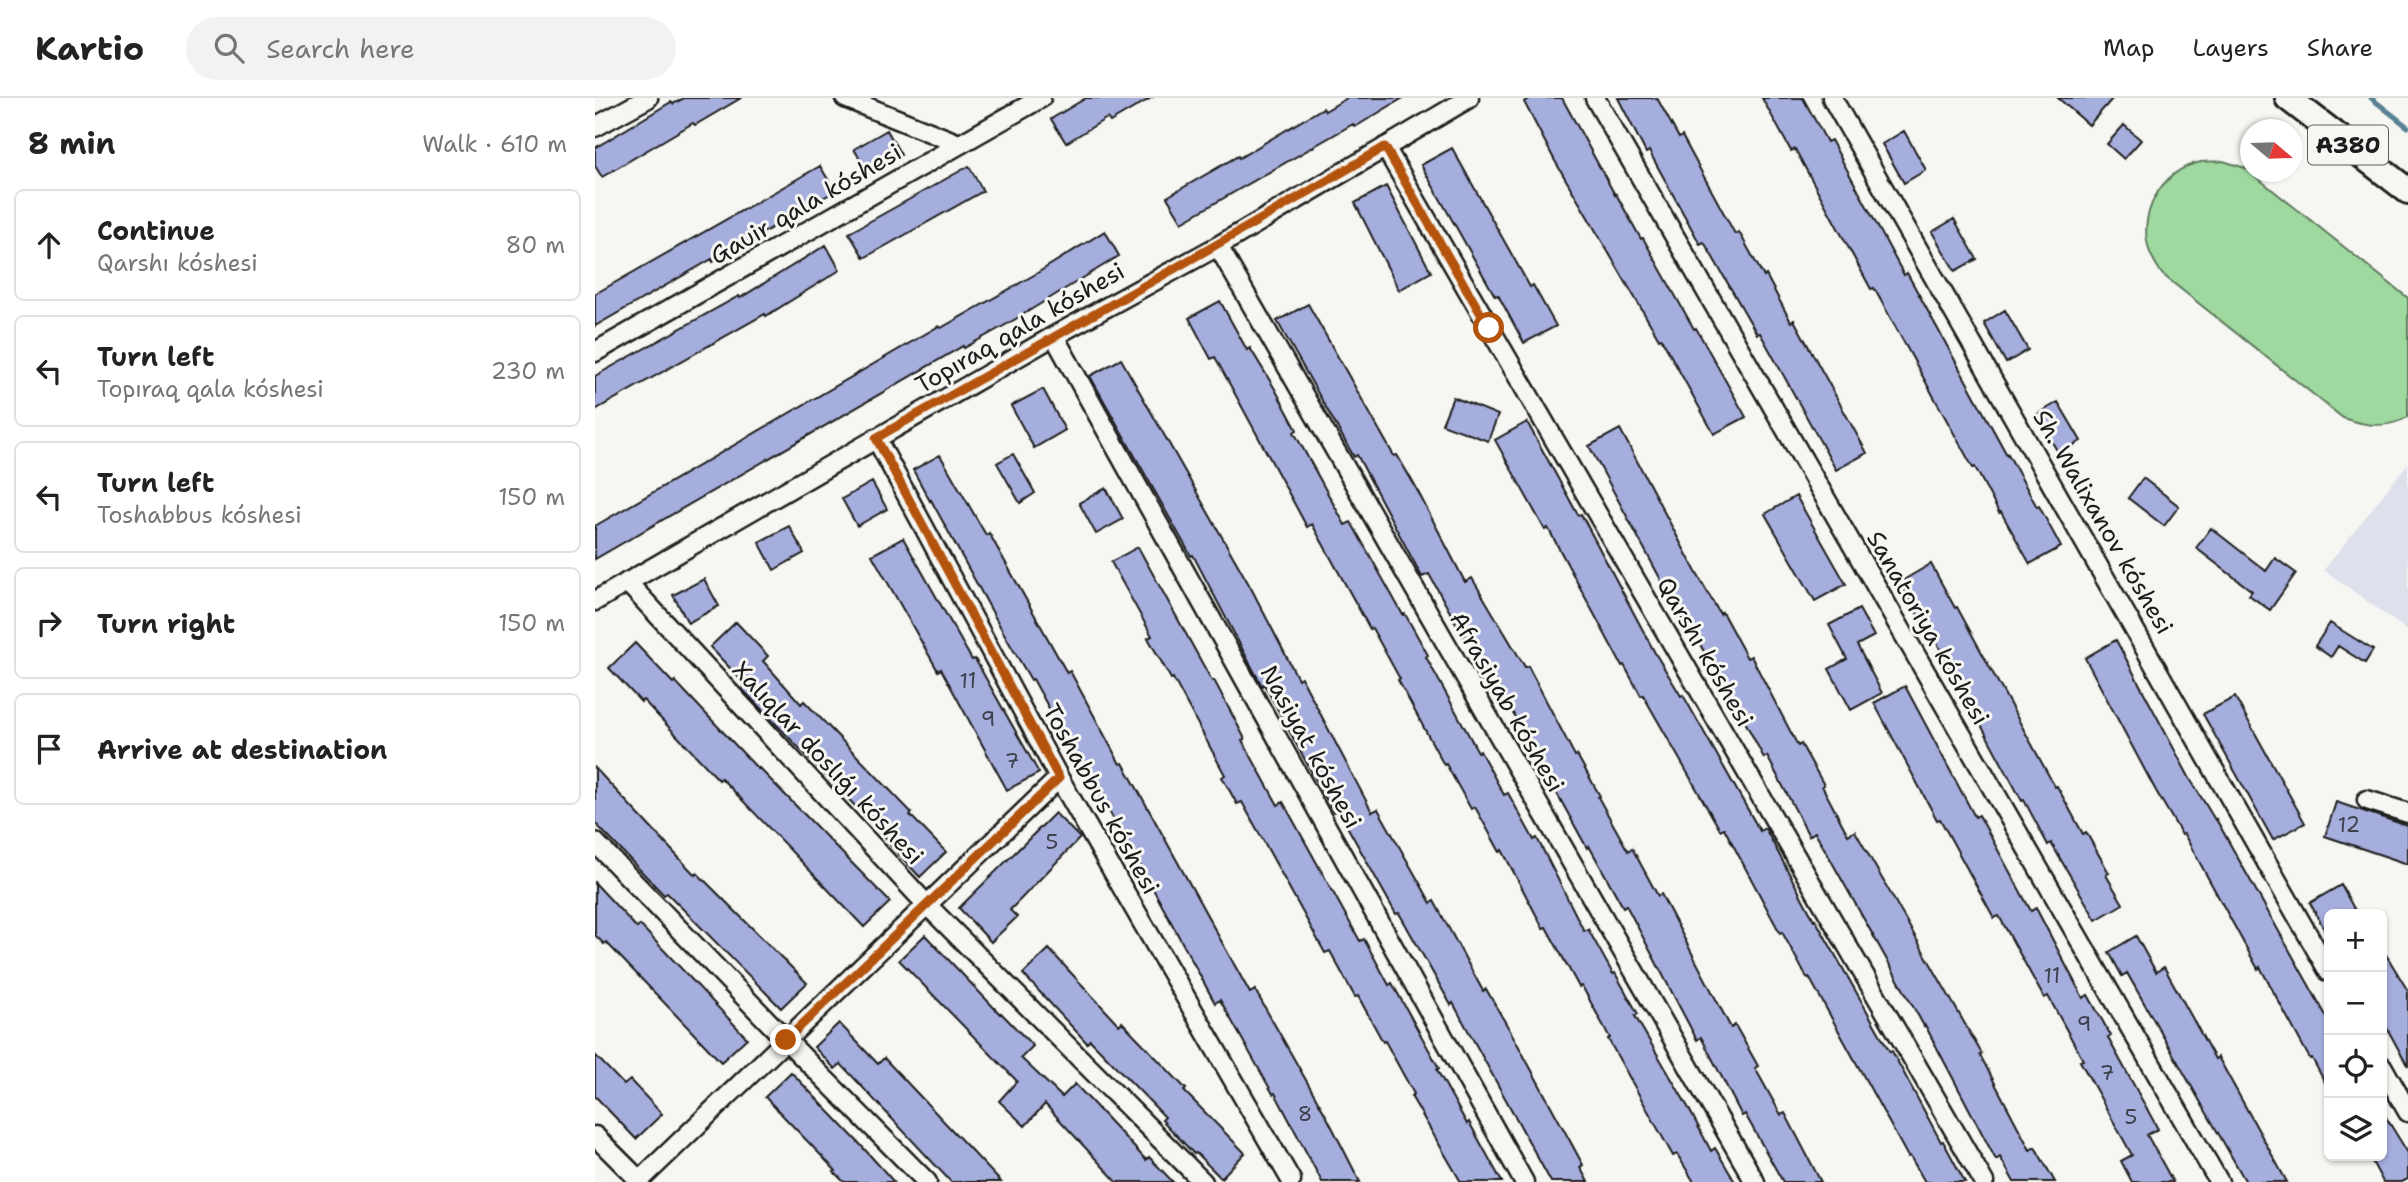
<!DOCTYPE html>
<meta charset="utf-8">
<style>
body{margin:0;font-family:"Shantell Sans",sans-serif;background:#f2f2f2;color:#222}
.controls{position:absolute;right:21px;bottom:21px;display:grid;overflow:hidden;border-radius:10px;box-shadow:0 2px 5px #0004}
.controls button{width:63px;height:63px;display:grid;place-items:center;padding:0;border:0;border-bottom:2px solid #e0e0e0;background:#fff;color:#222;font:35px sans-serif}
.compass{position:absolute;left:1645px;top:21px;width:63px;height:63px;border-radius:50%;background:#fff;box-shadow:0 2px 5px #0004;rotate:109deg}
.stop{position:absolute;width:21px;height:21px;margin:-16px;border:5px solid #b45309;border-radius:50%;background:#fff}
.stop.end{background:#b45309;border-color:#fff;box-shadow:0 2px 7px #0008}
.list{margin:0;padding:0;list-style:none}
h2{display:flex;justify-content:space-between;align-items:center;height:91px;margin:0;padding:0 28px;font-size:30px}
h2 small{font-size:23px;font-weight:400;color:#767676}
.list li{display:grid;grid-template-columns:46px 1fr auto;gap:21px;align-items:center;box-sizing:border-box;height:112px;margin:0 14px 14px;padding:0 14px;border:2px solid #e0e0e0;border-radius:10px}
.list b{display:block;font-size:26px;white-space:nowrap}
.list p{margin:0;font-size:23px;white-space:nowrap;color:#767676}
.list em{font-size:23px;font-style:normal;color:#767676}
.icon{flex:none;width:38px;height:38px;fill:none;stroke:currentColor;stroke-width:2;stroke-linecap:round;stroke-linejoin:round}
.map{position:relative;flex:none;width:1813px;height:1084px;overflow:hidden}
header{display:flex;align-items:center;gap:42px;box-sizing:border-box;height:98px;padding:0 35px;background:#fff;border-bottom:2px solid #e0e0e0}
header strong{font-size:33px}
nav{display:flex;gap:38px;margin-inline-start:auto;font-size:24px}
.search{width:490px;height:63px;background:#f2f2f2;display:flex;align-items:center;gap:18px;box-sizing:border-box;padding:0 24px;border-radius:38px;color:#767676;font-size:26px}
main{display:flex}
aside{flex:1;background:#fff}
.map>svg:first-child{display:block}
.built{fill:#dee0ec}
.green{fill:#9fd99f;stroke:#5e7a5e;stroke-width:2}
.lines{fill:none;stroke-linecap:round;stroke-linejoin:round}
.stream{stroke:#598193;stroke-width:5}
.building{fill:#a6aede;stroke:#1c1c1c;stroke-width:2}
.minor-casing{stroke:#1c1c1c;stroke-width:23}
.highway-casing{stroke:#1c1c1c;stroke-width:30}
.minor{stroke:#f6f6f2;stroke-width:18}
.highway{stroke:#f6f6f2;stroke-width:24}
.route{stroke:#b45309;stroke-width:9}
.labels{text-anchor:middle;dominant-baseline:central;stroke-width:6;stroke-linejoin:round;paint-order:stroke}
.number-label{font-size:21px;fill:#3e404c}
.shield{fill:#f6f6f2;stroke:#5d5d5c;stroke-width:2}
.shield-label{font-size:23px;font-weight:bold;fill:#1c1c1c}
.street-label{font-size:24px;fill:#1c1c1c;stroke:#f6f6f2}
</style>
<header>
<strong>Kartio</strong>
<div class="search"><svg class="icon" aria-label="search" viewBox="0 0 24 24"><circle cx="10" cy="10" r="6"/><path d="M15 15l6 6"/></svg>Search here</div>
<nav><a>Map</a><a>Layers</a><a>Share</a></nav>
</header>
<main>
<aside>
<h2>8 min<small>Walk · 610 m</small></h2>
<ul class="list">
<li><svg class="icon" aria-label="ahead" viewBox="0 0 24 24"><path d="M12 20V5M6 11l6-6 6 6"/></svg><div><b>Continue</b><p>Qarshı kóshesi</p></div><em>80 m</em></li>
<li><svg class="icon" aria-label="left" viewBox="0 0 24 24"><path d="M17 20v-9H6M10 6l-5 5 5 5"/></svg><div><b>Turn left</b><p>Topıraq qala kóshesi</p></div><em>230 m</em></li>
<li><svg class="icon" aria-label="left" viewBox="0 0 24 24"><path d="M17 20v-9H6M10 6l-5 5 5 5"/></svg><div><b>Turn left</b><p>Toshabbus kóshesi</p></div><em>150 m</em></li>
<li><svg class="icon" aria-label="right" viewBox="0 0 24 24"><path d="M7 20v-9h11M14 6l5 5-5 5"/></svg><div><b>Turn right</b></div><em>150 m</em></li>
<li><svg class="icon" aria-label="arrive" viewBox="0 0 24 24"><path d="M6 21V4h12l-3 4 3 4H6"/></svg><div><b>Arrive at destination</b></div></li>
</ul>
</aside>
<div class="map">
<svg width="1813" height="1084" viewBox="0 0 1813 1084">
<rect width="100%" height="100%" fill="#f6f6f2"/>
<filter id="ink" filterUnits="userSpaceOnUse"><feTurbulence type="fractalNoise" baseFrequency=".0143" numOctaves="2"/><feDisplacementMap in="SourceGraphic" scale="14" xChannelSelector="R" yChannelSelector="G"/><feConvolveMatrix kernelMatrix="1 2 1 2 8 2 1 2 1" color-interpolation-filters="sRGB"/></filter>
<g filter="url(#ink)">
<!-- built -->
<path class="built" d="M 1813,365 L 1813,533 L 1729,472 Z"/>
<!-- green -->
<path class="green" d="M 1628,63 L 1650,70 L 1813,200 L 1813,319 C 1792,331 1770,328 1748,320 L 1567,176 C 1563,170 1559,163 1556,157 C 1540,119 1566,71 1606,64 C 1613,63 1621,64 1628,63 Z"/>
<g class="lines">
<!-- stream -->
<path class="stream" d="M 1776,0 L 1813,29"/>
</g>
<!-- building -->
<path class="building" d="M 89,0 L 146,0 L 100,27 L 98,25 L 7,79 L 0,68 L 0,50 L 76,4 L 78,6 Z
M 491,0 L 556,0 L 515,24 L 512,20 L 471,45 L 456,21 Z
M 752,0 L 808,0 L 760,29 L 758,26 L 587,124 L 572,99 L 643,58 L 644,60 L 728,10 L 730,13 Z
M 936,0 L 967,0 L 1020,97 L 1021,96 L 1046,141 L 1048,140 L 1099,231 L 1101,230 L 1151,319 L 1119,336 L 1066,240 L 1064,241 L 960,63 L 929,4 Z
M 1023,0 L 1062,0 L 1084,40 L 1087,38 L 1140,136 L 1144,134 L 1169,179 L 1171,177 L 1196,224 L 1199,222 L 1272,355 L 1241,372 L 1165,235 L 1162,236 L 1109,144 L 1105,146 L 1054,53 L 1051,55 Z
M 1167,0 L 1208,0 L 1232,44 L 1236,42 L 1309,177 L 1312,175 L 1412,357 L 1413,356 L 1442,409 L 1444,408 L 1466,449 L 1435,466 L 1406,414 L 1404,415 L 1380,369 L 1378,370 L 1279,190 L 1276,191 L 1200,51 L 1196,53 Z
M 1463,0 L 1518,0 L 1494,27 Z
M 1529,27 L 1546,42 L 1529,61 L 1512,46 Z
M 292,32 L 306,57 L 274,76 L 259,51 Z
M 1309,33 L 1331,72 L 1309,85 L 1287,46 Z
M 857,50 L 935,189 L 938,187 L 961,228 L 929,245 L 903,197 L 900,198 L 826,67 Z
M 225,68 L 240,93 L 118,164 L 117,161 L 0,228 L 0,196 Z
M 374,68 L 388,93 L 269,160 L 254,135 Z
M 791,88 L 836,174 L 804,192 L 760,105 Z
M 1359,121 L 1382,161 L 1360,173 L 1337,134 Z
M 510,133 L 524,158 L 414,225 L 369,250 L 368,248 L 0,461 L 0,428 L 344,228 L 346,230 L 439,177 Z
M 231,147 L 245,172 L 171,218 L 170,216 L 0,312 L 0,278 L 144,198 L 145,200 Z
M 625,203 L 652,252 L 655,250 L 680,291 L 702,332 L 699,334 L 750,427 L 756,424 L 808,517 L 810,516 L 833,557 L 831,559 L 883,654 L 885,653 L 909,697 L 913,695 L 939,742 L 942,740 L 989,833 L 993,831 L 1018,876 L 1020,875 L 1043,916 L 1040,918 L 1093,1009 L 1116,1053 L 1120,1050 L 1140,1084 L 1099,1084 L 1082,1056 L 1078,1058 L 1013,941 L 1015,940 L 987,888 L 984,889 L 951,829 L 948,830 L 907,752 L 905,754 L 880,709 L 876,711 L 851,666 L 849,667 L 803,582 L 805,581 L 777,530 L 775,531 L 717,426 L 712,429 L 620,259 L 616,261 L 594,220 Z
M 713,206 L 799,358 L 802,357 L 820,388 L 870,484 L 877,480 L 930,569 L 933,568 L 980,658 L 982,657 L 1005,698 L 1003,699 L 1033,753 L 1037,750 L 1063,798 L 1066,796 L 1136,930 L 1140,927 L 1163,968 L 1160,970 L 1186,1017 L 1190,1015 L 1226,1084 L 1188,1084 L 1150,1016 L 1147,1018 L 1106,939 L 1102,942 L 1031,807 L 1028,809 L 994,748 L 992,750 L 898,579 L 895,580 L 871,537 L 868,538 L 834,476 L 827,479 L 762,357 L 759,359 L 682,223 Z
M 1410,212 L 1433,252 L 1411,265 L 1389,225 Z
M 526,261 L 656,490 L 703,581 L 706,579 L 777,714 L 783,711 L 836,805 L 839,803 L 888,893 L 891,891 L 917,936 L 988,1067 L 985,1069 L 993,1084 L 956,1084 L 858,905 L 856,907 L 804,815 L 801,816 L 743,712 L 738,714 L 669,586 L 667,588 L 652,560 L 598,457 L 596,458 L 495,278 Z
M 448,291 L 470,332 L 439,350 L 416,308 Z
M 858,299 L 903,317 L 893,343 L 847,326 Z
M 1463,304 L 1486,343 L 1464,356 L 1441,317 Z
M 932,324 L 983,417 L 986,416 L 1060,555 L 1086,598 L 1088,597 L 1165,733 L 1170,730 L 1219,822 L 1220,821 L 1295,954 L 1297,953 L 1346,1044 L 1348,1043 L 1370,1084 L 1330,1084 L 1315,1058 L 1313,1059 L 1214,879 L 1212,880 L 1187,834 L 1185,835 L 1129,730 L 1125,732 L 1048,597 L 1046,598 L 1029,567 L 1027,568 L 953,430 L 950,432 L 900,342 Z
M 1025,331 L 1101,474 L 1125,516 L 1127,514 L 1152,560 L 1156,558 L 1203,648 L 1206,646 L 1229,687 L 1227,688 L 1253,737 L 1260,733 L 1387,956 L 1385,957 L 1435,1052 L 1440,1049 L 1460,1084 L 1419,1084 L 1405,1059 L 1401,1062 L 1330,927 L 1329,928 L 1220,734 L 1214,738 L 1172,658 L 1169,660 L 1115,557 L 1112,559 L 1096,530 L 1093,532 L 994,348 Z
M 418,356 L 440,395 L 425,405 L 402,365 Z
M 345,357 L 391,437 L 394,435 L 472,575 L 475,573 L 525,666 L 528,665 L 655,895 L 660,892 L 733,1021 L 765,1084 L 727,1084 L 680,995 L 678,996 L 625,902 L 620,905 L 545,767 L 492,675 L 490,676 L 438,581 L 436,582 L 412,541 L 336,402 L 335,403 L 318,372 Z
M 1548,380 L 1584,408 L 1569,428 L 1533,400 Z
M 277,384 L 292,411 L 262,428 L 247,401 Z
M 511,390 L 528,421 L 501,436 L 484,405 Z
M 1201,398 L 1251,486 L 1220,503 L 1170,416 Z
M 194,428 L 209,455 L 179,472 L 164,444 Z
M 1616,430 L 1671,473 L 1680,460 L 1701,475 L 1675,512 L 1654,497 L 1657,493 L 1601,450 Z
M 308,440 L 377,562 L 380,561 L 444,675 L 412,692 L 346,571 L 343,573 L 277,457 Z
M 543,449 L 617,583 L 619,582 L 650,641 L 647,642 L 683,707 L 688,704 L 765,843 L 769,841 L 794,887 L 797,885 L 844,970 L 842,972 L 872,1026 L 874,1024 L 907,1084 L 866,1084 L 816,998 L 819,996 L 790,943 L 788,944 L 763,898 L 760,899 L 735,853 L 730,855 L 647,704 L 642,706 L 627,679 L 630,677 L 578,580 L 576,581 L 553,540 L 557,538 L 516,464 Z
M 1336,466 L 1360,510 L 1362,509 L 1460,689 L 1462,688 L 1488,736 L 1491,734 L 1514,775 L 1511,777 L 1528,806 L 1501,822 L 1456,745 L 1453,747 L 1429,702 L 1427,703 L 1330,523 L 1327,524 L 1305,484 Z
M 109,481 L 124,508 L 93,525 L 78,497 Z
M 1264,511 L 1279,538 L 1262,547 L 1287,595 L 1256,612 L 1234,571 L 1252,561 L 1234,527 Z
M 141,524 L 173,558 L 168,563 L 206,606 L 209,603 L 317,715 L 315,717 L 351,754 L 325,779 L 293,745 L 295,744 L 147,591 L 150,586 L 115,549 Z
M 1735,525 L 1778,552 L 1770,565 L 1743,548 L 1736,559 L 1720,548 Z
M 1521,542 L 1594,679 L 1620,722 L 1621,721 L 1734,923 L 1734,992 L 1717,960 L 1715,961 L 1665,869 L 1663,871 L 1589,736 L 1587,737 L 1561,693 L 1490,560 Z
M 40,545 L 78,585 L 80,583 L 163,671 L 164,670 L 295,804 L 269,829 L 126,680 L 124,682 L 48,602 L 46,604 L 14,570 Z
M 1310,588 L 1380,719 L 1384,717 L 1436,813 L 1441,810 L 1488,900 L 1493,897 L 1516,938 L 1513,940 L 1563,1031 L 1552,1037 L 1578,1084 L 1537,1084 L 1526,1063 L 1537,1057 L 1485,963 L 1488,962 L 1453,898 L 1449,900 L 1404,818 L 1399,820 L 1345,721 L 1342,722 L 1279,605 Z
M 1640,599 L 1710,725 L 1678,742 L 1608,616 Z
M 0,670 L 100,777 L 102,775 L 212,885 L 186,910 L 72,795 L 69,797 L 0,725 Z
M 1741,704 L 1813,728 L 1813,766 L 1730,738 Z
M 460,715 L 485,740 L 415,812 L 422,819 L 396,844 L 364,810 Z
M 0,785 L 42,830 L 45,827 L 152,940 L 126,964 L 11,844 L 9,846 L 0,837 Z
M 1746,787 L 1762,816 L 1734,816 L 1734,840 L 1715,805 Z
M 330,837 L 405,916 L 406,915 L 438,948 L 426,960 L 467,999 L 480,986 L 551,1062 L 554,1059 L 578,1084 L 522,1084 L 450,1006 L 430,1028 L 404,1003 L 422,983 L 304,862 Z
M 1541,838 L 1561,874 L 1569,869 L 1620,961 L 1623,959 L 1692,1084 L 1651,1084 L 1532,875 L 1527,878 L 1514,854 Z
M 1787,850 L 1813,893 L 1813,969 L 1787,921 Z
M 454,851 L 524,927 L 527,924 L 591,991 L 589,993 L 650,1055 L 626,1080 L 601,1055 L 599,1056 L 567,1022 L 570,1019 L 495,942 L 492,945 L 428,876 Z
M 244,925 L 283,966 L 289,960 L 406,1084 L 356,1084 L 246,966 L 240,971 L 219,949 Z
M 0,957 L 29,987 L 35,982 L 67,1016 L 41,1041 L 0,998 Z
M 196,974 L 263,1044 L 299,1084 L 249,1084 L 239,1074 L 241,1073 L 170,999 Z
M 1787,1013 L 1813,1055 L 1813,1081 L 1807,1084 L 1788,1084 L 1774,1058 L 1787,1058 Z"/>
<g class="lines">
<!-- minor casing -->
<g class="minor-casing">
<path id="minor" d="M 250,0 L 364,46
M 1000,0 L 1624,1084
M 1237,0 L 1734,874
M 0,29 L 53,0
M 790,49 L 1389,1084
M 623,148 L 1160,1084
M 459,238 L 929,1084
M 0,254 L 446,0
M 281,340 L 464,680 L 696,1082
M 32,484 L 332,807 L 608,1084
M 0,503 L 459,238 L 623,148 L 874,0
M 1772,702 L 1813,715
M 0,744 L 191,942 L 332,1084
M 1787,968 L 1813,1014
M 0,1038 L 46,1084
M 43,1084 L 464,680"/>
</g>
<!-- highway casing -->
<g class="highway-casing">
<path id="highway" d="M 1693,0 L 1813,93"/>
</g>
<!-- minor -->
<use href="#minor" class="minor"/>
<!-- highway -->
<use href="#highway" class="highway"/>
</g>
</g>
<g class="lines" filter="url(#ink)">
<!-- route -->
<path class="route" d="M 191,942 L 464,680 L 281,340 C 451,243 622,148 790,49 L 894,230"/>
</g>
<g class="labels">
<!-- number labels -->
<g class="number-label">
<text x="373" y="583">11</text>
<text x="393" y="621">9</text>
<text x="417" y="663">7</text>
<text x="1754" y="727">12</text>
<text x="457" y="744">5</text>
<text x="1457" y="878">11</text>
<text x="1489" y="926">9</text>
<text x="1512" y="975">7</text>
<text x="710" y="1016">8</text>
<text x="1536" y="1019">5</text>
</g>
<!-- shield labels -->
<rect class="shield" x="1713" y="27.5" width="80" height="39" rx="5"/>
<g class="shield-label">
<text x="1753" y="47">A380</text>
</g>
<!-- street labels -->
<g class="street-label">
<text transform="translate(211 106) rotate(-30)">Gauir qala kóshesi</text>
<text transform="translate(425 230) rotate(-30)">Topıraq qala kóshesi</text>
<text transform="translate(1508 424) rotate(60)">Sh. Walixanov kóshesi</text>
<text transform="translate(1333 530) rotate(60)">Sanatoriya kóshesi</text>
<text transform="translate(1110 554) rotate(60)">Qarshı kóshesi</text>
<text transform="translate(912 604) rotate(60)">Afrasiyab kóshesi</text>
<text transform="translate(716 649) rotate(61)">Nasiyat kóshesi</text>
<text transform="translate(233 665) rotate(47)">Xalıqlar doslıǵı kóshesi</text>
<text transform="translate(506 701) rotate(61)">Toshabbus kóshesi</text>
</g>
</g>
</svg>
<div class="controls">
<button>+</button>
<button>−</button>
<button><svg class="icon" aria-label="locate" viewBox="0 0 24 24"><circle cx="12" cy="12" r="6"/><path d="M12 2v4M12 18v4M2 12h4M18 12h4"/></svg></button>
<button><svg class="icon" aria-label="layers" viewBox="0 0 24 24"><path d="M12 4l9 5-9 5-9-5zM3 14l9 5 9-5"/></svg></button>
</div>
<svg class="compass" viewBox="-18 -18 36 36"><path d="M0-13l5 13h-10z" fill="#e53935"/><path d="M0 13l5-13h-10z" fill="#767676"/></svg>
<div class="stop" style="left:894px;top:230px"></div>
<div class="stop end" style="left:191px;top:942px"></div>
</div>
</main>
